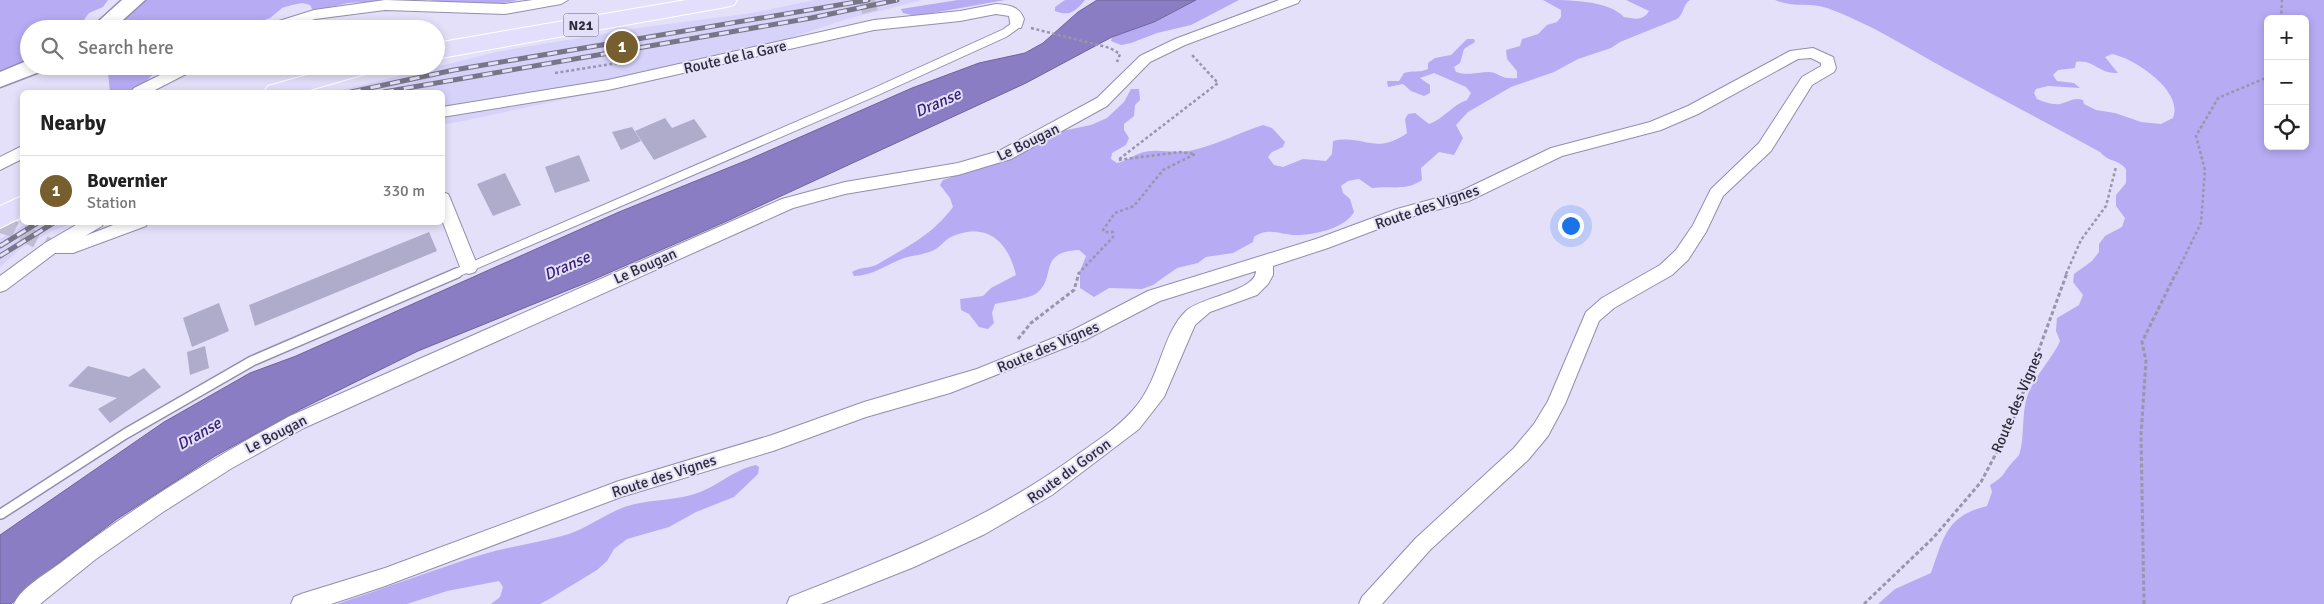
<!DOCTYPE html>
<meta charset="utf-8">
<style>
body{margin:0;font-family:Signika,sans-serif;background:#f2f2f2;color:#222}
.controls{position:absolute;right:15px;top:15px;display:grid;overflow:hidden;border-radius:8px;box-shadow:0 2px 8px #0003}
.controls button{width:45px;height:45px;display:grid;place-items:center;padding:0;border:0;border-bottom:1px solid #e0e0e0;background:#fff;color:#222;font:25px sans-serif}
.you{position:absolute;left:1570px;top:225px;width:18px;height:18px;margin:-12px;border:4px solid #fff;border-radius:50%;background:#1a73e8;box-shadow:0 0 0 8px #1a73e833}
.badge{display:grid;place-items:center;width:32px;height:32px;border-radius:50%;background:#775e2f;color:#fff;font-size:16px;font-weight:700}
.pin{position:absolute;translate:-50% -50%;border:2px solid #fff;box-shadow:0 1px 5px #0006}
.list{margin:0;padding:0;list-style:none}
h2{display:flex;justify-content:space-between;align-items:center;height:65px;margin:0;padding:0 20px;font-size:21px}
h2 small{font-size:16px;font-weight:400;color:#767676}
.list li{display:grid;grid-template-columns:32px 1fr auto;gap:15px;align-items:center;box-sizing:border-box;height:70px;padding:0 20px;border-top:1px solid #e0e0e0}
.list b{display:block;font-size:19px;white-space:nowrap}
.list p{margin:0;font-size:16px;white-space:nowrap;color:#767676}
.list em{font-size:16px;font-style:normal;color:#767676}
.icon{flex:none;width:28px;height:28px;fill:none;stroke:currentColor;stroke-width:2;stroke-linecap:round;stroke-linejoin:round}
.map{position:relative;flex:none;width:2324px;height:604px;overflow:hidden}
.search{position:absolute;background:#fff;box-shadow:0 2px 8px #0003;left:20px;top:20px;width:425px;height:55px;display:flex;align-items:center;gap:12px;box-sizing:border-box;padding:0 18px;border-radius:28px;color:#767676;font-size:19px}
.panel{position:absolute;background:#fff;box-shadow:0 2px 8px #0003;left:20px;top:90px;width:425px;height:135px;border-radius:8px}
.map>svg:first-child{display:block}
.built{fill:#d7d2f9}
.forest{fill:#b7abf4;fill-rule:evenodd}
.water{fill:#8a7dc3;stroke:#6e6499}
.building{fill:#afabca}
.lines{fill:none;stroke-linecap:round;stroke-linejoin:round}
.street-tunnel{stroke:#bfbcd3;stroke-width:16;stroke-dasharray:16 8;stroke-linecap:butt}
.lane-far1-casing{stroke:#928eac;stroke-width:10}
.lane-casing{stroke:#928eac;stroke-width:12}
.street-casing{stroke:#928eac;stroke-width:2}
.secondary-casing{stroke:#928eac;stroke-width:3}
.primary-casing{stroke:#fff;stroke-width:2}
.path-far1{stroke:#9996ab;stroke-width:2.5;stroke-dasharray:3 2.5;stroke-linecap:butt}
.path{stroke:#9996ab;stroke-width:3;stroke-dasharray:4 2.5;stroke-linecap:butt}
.lane-far1{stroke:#fff;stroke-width:8}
.lane{stroke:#fff;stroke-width:9}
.street{fill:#fff;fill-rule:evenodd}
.secondary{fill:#fff;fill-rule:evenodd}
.primary{fill:#e2defb;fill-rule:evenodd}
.rail-casing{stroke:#787588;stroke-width:5}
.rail{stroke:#e4e0fa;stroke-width:3;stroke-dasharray:10;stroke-linecap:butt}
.labels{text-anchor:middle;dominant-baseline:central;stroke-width:4;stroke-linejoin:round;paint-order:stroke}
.shield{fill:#e4e0fa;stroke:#646172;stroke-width:1}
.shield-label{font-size:14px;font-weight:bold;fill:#2d2b38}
.street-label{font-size:15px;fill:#2d2b38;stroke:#e4e0fa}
.water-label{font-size:16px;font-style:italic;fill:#3a2074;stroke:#e4e0fa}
</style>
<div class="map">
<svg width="2324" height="604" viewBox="0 0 2324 604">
<rect width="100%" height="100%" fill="#e4e0fa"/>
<!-- built -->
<path class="built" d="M 814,0 L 923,0 L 847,19 L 675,76 L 453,123 L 443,124 L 442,92 L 333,92 L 501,51 L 645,27 L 752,13 Z
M 29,222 L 73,223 L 50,232 L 20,249 L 0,267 L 0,239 Z"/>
<!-- forest -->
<path class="forest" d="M 0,0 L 108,0 L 103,7 L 89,13 L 77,29 L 29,29 L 29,62 L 0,79 Z
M 126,0 L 399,0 L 348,3 L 322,9 L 312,9 L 310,5 L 302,3 L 292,5 L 282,8 L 270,18 L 239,29 L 107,29 Z
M 430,0 L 518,0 C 495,6 453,8 430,0 Z
M 958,0 L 1005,0 L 916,16 L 903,13 L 901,9 Z
M 1065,0 L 1085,0 C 1076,11 1069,17 1055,11 L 1055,7 Z
M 1196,0 L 1239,0 L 1191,25 L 1157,33 L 1131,43 L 1121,45 L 1111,41 L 1112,37 L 1154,22 Z
M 1543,0 C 1569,0 1608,0 1624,17 C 1635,19 1643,21 1649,11 L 1626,0 L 1690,0 C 1683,4 1684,14 1677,19 L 1620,42 L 1611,48 L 1578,59 L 1554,72 L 1511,87 L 1468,112 L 1456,125 L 1463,138 L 1454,155 L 1439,152 L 1421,168 L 1422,180 C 1405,192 1390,185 1372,188 L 1359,179 L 1348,181 L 1341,186 L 1343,193 L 1350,199 L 1354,212 C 1345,228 1317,234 1299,235 C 1282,236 1270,226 1254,237 L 1253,242 L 1233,253 L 1206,257 L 1198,263 L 1177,268 L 1153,285 L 1142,289 L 1109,288 L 1094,297 L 1080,288 L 1080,271 L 1086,256 L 1079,250 C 1037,252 1057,277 1037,293 C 1029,299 1005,301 995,304 L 992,313 L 994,323 L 988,329 L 979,327 L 969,314 L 961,310 L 960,299 L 983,296 L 991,288 L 1016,275 C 1010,250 996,228 967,232 C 961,233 954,235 949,238 C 943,242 940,247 934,250 C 924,255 914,255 904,258 C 888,264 872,276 854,276 L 852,272 C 861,266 870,269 878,264 C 908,246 931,236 953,207 L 950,198 L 940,185 L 943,180 L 1013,157 L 1051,138 L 1062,131 L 1091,125 L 1107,118 L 1124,102 L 1131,89 L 1139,89 L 1140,100 L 1135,105 L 1134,116 L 1124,124 L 1124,130 L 1129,138 L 1126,145 L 1112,153 L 1111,159 L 1117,163 C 1126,161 1130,157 1138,154 C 1153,147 1173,154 1189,151 C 1214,146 1238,133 1263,125 L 1272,128 L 1285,142 L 1283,147 L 1272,152 L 1268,157 L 1274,165 L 1283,167 L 1303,159 L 1326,161 L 1332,154 L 1333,141 C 1364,134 1375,156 1407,133 L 1405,119 L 1408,114 L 1415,113 L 1429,124 C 1445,118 1452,105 1467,100 L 1471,93 L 1466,87 L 1434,73 L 1420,78 L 1430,85 L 1430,93 L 1424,96 L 1411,91 L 1403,84 L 1388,87 L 1387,81 L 1399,81 L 1404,73 C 1412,70 1419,73 1428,69 L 1428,63 L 1435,58 L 1451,55 L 1467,39 L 1474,39 L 1475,42 L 1464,49 L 1460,63 L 1454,67 L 1456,72 C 1468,76 1477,72 1489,72 C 1501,73 1500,80 1517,78 L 1517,71 L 1507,59 L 1506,50 L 1520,46 L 1522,39 L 1538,34 L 1547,25 L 1557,22 L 1561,17 L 1561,10 Z
M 1775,0 L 2324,0 L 2324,604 L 1878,604 L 1895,589 L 1931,573 C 1944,537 1946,516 1987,506 L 1992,492 L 1990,485 C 2005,476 2001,476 2011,464 C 2013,461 2017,458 2019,455 C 2025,440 2021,413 2028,394 C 2036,374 2052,359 2060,341 L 2056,331 L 2057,318 L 2079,305 L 2083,295 L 2073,282 L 2074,274 L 2092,261 L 2099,252 L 2099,244 L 2105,236 L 2122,227 L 2125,218 L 2116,206 L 2116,195 L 2126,183 L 2126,169 C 2118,159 2108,162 2100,152 C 2049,124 1997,97 1946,69 C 1908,48 1869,23 1827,8 C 1811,2 1794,8 1775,0 ZM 2268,19 L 2305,19 L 2305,146 L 2268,146 ZM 2112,54 C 2134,58 2184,91 2173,118 L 2161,124 L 2141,122 L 2115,113 L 2096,110 L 2084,104 L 2083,100 C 2073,97 2069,102 2060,104 C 2052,105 2044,102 2037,99 L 2034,93 L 2036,89 L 2048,86 L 2080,88 L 2074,83 L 2057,81 L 2053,75 L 2058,70 L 2075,68 L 2076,62 C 2094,59 2098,74 2118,73 L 2105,57 Z
M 98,66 L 176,66 L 152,75 L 141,87 L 131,92 L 110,92 L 108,73 Z
M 756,465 L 759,467 L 758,474 L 734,497 L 696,512 L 669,527 L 627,539 L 614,549 L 607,561 L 597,570 L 551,598 L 540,604 L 491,604 L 500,597 L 503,587 L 499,581 L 447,591 L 407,604 L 337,604 C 386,588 435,569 484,554 C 512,546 542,542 569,534 C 592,526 611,509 635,504 C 653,500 672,500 691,495 C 715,489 732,470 756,465 Z"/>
<!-- water -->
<path class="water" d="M 1097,0 L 1196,0 L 1154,22 L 1112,37 L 1026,83 L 727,221 L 588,282 L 418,351 L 299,410 L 215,456 L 117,519 L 52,568 L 11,604 L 0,604 L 0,535 L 164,422 L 250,373 L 296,356 L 619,212 L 750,159 L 912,88 L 979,63 L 1025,53 L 1043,43 L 1078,12 Z"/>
<!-- building -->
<path class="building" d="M 665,118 L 672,128 L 694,119 L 707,137 L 654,160 L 635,131 Z
M 632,127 L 641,141 L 621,150 L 612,132 Z
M 579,155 L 590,181 L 555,193 L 545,167 Z
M 505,173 L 521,205 L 493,216 L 477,184 Z
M 429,232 L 437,251 L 255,326 L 249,305 Z
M 219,303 L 229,331 L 192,347 L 183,318 Z
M 205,346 L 209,368 L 190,375 L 187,352 Z
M 88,366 L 129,377 L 144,368 L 161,387 L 110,423 L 98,409 L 117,398 L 68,386 Z"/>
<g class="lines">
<!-- street-tunnel -->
<path class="street-tunnel" d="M 867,0 L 870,12
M 0,225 L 14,229 L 51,247"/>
<!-- lane-far1 casing -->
<g class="lane-far1-casing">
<path id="lane-far1" d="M 454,274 L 875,92 L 1005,33 L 1016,25"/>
</g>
<!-- lane casing -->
<g class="lane-casing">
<path id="lane" d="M 1,514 L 125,434 L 252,361 L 457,273"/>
</g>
<!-- street casing -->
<g class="street-casing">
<path id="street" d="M 385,0 L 505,4 L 533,0 L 568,0 L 561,4 L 505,14 L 385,10 L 315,19 L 285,29 L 261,29 L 263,26 L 314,10 Z
M 1279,0 L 1300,0 L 1298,3 L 1185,45 L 1150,62 L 1107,106 L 1011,159 L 958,175 L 845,194 L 793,208 L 304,428 L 232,468 L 163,512 L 96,559 L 40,604 L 14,604 C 21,588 44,575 59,564 C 132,508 209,460 290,416 L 782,199 L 845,182 L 958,163 L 999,151 L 1097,98 L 1140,56 L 1175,39 Z
M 996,4 C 1009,5 1019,6 1024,19 L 1021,28 L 1011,28 L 1009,16 L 996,14 L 960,21 L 874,30 L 608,90 L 442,117 L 442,107 L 608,80 L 874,20 L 960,11 Z
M 1813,48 L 1833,57 L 1836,68 L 1834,72 L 1812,85 L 1771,151 L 1723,196 L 1706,232 L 1688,260 L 1672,275 L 1614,308 L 1599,321 L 1565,404 L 1548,436 L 1528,460 L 1430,550 L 1382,604 L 1359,604 L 1362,597 L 1416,538 L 1514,448 L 1534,424 L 1548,401 L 1586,312 L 1602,298 L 1660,265 L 1676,250 L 1693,225 L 1711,189 L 1759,143 L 1802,77 L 1821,66 L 1821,63 L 1811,58 L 1798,59 L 1698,114 L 1661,130 L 1562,156 L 1469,201 L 1407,218 L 1328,248 L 1273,266 L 1273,275 L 1268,284 L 1257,295 L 1210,312 L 1195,325 L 1164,397 L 1139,429 L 1052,495 L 985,534 L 914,567 L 821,604 L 787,604 L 790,597 C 894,556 985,522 1077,455 C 1097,441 1117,428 1133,410 C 1161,379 1161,335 1186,311 C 1201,297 1256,291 1256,271 L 1160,301 L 1085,340 L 950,393 L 866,417 L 773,451 L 621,497 L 385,586 L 331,604 L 291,604 L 294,597 L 301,594 L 385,568 L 619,481 L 772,435 L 864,402 L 977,369 L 1073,330 L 1148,291 L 1316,239 L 1397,209 L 1459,192 L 1551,148 L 1650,122 L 1688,106 L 1790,51 Z
M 178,66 L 198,66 L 196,69 L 151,92 L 131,92 L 134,88 Z
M 22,146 L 22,159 L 0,170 L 0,157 Z
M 442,192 L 448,194 L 450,198 L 478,267 L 475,272 L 469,274 L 463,272 L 460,267 L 442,220 Z
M 81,222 L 104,222 L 102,226 L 85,236 L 121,222 L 148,222 L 146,226 L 73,253 L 55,253 L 6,290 L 0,292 L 0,276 L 45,243 Z"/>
</g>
<!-- secondary casing -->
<g class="secondary-casing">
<path id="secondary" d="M 122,0 L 145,0 L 113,29 L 90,29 Z
M 29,60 L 29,66 L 44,66 L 42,71 L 0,87 L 0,72 Z"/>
</g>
<!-- primary casing -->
<g class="primary-casing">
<path id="primary" d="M 686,0 L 737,0 L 734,5 L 726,7 L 436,59 L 436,43 Z
M 339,66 L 380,66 L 376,71 L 303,92 L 264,92 L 268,86 Z
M 22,196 L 22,217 L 0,228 L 0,206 Z"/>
</g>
<!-- path-far1 -->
<path class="path-far1" d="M 2281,19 L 2282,0
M 1031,28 L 1110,48 L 1120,54 L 1117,62
M 555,73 L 618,63 L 618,59
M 1078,274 L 1113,237 L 1113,232 L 1104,232 L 1103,230 L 1115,213 L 1134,206 L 1163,170 L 1195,154 L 1180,152 L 1118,160 L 1218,83 L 1192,55
M 2066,274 L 2081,240 L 2106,206 L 2116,167
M 2176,274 L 2201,223 L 2205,170 L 2196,136 L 2218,98 L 2268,77"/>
<!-- path -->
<path class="path" d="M 1018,339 L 1031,323 L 1074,290 L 1079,273
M 1864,604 L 1934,537 L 1981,482 L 2012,423 L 2067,273
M 2144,604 L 2141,435 L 2146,361 L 2142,342 L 2176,273"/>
<!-- lane-far1 -->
<use href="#lane-far1" class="lane-far1"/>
<!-- lane -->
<use href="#lane" class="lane"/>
<!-- street -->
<use href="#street" class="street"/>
<!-- secondary -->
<use href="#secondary" class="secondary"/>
<!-- primary -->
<use href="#primary" class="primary"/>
<!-- rail casing -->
<g class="rail-casing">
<path id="rail" d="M 351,92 L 454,70 L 868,0
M 384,92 L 811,18 L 897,0
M 0,246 L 39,222
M 0,256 L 55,222"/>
</g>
<!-- rail -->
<use href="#rail" class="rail"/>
</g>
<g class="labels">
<!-- shield labels -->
<rect class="shield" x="563.5" y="13.5" width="35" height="23" rx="4"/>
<g class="shield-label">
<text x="581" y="25">N21</text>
</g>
<!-- street labels -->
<g class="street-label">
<text transform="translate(735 57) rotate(-13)">Route de la Gare</text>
<text transform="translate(1028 142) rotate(-26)">Le Bougan</text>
<text transform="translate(1427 207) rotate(-19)">Route des Vignes</text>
<text transform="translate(645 266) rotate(-24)">Le Bougan</text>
<text transform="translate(1048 347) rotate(-23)">Route des Vignes</text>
<text transform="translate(2017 402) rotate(-67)">Route des Vignes</text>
<text transform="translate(276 434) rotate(-27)">Le Bougan</text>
<text transform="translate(1069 471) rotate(-36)">Route du Goron</text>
<text transform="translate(664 476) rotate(-18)">Route des Vignes</text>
</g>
<!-- water labels -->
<g class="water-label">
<text transform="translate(938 103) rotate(-24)">Dranse</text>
<text transform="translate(567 266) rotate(-24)">Dranse</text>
<text transform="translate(199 434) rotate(-30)">Dranse</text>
</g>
</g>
</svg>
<div class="controls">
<button>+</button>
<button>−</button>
<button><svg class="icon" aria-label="locate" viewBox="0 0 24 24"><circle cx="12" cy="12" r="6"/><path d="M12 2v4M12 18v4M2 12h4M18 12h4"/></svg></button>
</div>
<div class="you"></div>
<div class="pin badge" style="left:622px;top:47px">1</div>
<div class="search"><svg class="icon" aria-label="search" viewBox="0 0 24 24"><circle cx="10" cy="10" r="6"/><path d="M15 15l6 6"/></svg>Search here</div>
<section class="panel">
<h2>Nearby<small></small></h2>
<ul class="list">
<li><span class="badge">1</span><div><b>Bovernier</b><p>Station</p></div><em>330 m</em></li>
</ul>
</section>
</div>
